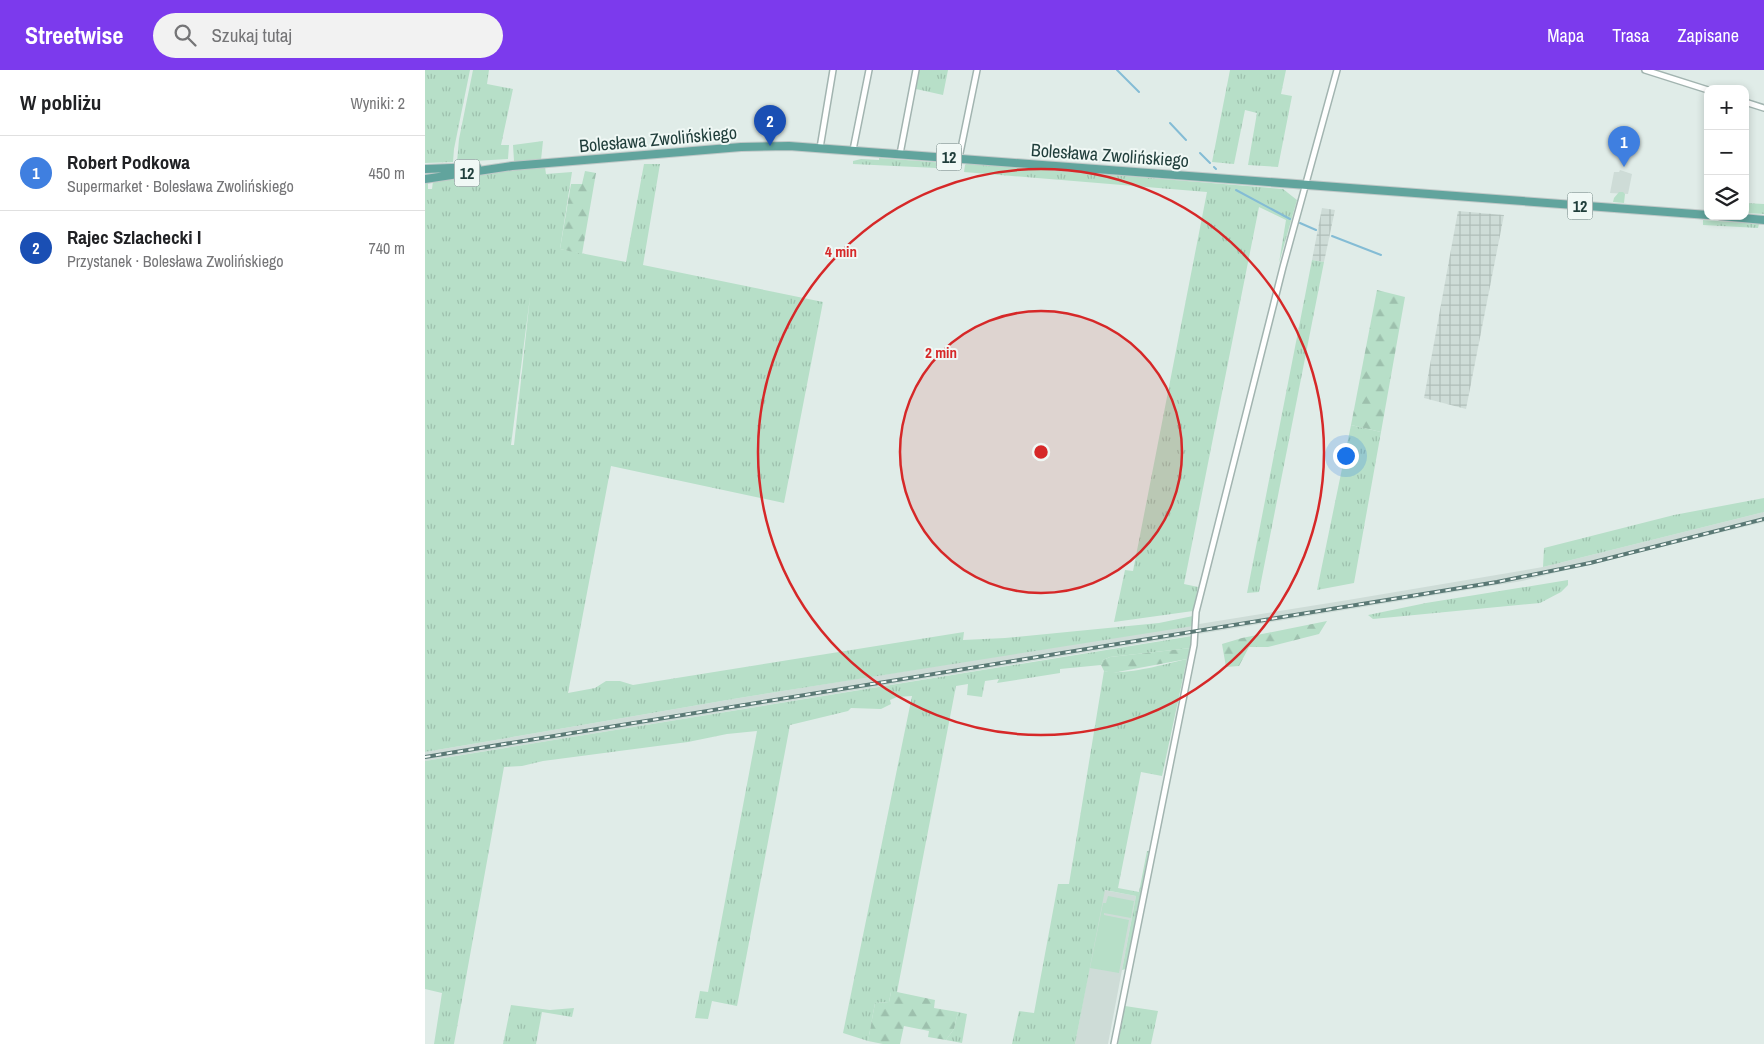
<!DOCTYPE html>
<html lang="pl">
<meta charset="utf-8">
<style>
body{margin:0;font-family:"Archivo Narrow",sans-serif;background:#f2f2f2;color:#202124}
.controls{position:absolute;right:15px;top:15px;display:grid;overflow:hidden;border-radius:10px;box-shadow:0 2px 8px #0003}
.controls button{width:45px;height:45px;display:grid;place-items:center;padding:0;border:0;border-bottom:1px solid #e0e0e0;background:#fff;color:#202124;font:25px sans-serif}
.you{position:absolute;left:920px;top:385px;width:18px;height:18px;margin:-12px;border:4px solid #fff;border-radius:50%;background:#1a73e8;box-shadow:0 0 0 8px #1a73e833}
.badge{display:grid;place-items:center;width:32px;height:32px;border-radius:50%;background:#7c3aed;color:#fff;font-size:16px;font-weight:700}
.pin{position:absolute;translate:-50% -41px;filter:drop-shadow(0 1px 2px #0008)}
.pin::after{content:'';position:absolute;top:26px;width:18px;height:15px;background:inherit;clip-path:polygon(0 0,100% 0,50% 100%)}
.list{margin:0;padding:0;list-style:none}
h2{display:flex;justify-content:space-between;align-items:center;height:65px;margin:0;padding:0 20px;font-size:21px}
h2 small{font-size:16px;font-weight:400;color:#757577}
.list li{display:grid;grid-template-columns:32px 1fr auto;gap:15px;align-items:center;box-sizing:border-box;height:75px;padding:0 20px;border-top:1px solid #e0e0e0}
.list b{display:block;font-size:19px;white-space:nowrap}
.list p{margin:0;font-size:16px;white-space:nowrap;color:#757577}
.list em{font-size:16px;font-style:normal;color:#757577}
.icon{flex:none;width:28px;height:28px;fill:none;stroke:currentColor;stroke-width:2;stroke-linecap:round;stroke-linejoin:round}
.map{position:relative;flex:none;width:1339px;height:974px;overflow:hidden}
header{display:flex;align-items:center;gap:30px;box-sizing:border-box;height:70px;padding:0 25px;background:#7c3aed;color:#fff}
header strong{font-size:24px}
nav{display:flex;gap:28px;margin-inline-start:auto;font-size:18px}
.search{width:350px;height:45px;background:#f2f2f2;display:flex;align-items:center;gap:12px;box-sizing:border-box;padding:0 18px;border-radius:28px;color:#757577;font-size:19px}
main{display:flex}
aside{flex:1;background:#fff}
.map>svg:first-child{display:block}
.built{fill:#cedcd7}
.industrial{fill:url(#industrial-grid)}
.grass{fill:url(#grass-tufts);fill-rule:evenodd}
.forest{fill:url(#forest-firs)}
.pitch{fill:#b7dfc8}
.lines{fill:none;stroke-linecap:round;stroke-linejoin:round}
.stream{stroke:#84bcd5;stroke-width:2}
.minor-casing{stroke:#a2b4b0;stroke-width:8}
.primary-casing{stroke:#c0c9c8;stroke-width:10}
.minor{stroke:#fff;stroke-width:5}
.primary{stroke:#61a49d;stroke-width:8}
.rail-casing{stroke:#5a7975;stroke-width:4}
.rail{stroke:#f0f8f5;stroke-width:2;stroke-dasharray:5.5;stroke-linecap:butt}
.ring{fill:none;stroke:#d62828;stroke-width:2.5}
.labels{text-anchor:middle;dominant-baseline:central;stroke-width:4;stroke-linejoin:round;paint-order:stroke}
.shield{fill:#f0f8f5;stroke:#5e7572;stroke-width:1}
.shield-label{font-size:16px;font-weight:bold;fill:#1f3d3a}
.street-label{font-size:18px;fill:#1f3d3a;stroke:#f0f8f5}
.centre{fill:#d62828;stroke:#f0f8f5;stroke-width:2.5}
.ring-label{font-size:15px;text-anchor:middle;font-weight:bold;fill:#d62828;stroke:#f0f8f5;stroke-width:4;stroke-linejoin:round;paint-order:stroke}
</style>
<header>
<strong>Streetwise</strong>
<div class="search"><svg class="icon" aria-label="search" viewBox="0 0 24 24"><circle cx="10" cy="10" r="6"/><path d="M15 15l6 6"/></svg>Szukaj tutaj</div>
<nav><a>Mapa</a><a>Trasa</a><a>Zapisane</a></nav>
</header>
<main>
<aside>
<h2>W pobliżu<small>Wyniki: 2</small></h2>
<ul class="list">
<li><span class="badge" style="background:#3f7fe0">1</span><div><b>Robert Podkowa</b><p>Supermarket · Bolesława Zwolińskiego</p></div><em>450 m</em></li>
<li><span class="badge" style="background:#1a4fb4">2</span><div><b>Rajec Szlachecki I</b><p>Przystanek · Bolesława Zwolińskiego</p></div><em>740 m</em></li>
</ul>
</aside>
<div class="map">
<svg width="1339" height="974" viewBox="0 0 1339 974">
<defs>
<pattern id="industrial-grid" width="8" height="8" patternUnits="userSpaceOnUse" patternTransform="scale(1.25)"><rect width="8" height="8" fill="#cedcd7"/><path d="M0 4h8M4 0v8" fill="none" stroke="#b0beb9"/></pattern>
<pattern id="grass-tufts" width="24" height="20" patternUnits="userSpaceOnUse" patternTransform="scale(1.25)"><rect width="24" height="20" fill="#b7dfc8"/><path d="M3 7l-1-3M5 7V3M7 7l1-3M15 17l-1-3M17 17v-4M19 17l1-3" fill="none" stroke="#9dc0ad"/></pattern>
<pattern id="forest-firs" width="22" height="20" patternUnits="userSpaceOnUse" patternTransform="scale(1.25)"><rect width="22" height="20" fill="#b7dfc8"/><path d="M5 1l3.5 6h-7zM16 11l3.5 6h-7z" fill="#9dc0ad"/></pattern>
</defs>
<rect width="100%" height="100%" fill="#e0ece8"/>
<!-- built -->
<path class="built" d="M 1195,100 L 1207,104 L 1203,124 L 1185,123 L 1189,102 L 1194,102 Z
M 1339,442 L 1339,452 L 1097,511 L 0,691 L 0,682 L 314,628 L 923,530 L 1118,497 Z
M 679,820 L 711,826 L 683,974 L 650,974 Z"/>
<!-- industrial -->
<path class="industrial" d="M 897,138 L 910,140 L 899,192 L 887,190 Z
M 1033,141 L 1079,145 L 1041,339 L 999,328 Z"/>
<!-- grass -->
<path class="grass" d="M 0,0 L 45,0 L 29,79 L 28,92 L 0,93 Z
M 48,0 L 64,0 L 62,14 L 88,19 L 76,75 L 84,75 L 83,89 L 32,92 L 34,69 Z
M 494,0 L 523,0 L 518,25 L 491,19 Z
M 805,0 L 861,0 L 856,24 L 867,26 L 853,97 L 823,95 L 832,43 L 820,40 L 809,94 L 787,92 Z
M 118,71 L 116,90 L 90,92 L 89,91 L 88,75 Z
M 454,88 L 534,94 L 532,99 L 428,94 L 428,91 L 436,89 L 454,90 Z
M 542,93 L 858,119 L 872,130 L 854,193 L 861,150 L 834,137 L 759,514 L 773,517 L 768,541 L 689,552 L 700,500 L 708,501 L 782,122 L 539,102 L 540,95 Z
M 219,94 L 235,94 L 218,195 L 398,232 L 359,433 L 186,396 L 143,623 L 170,618 L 181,611 L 195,611 L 208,615 L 539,562 L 538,570 L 580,568 L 734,553 L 768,546 L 768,556 L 314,628 L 0,682 L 0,111 L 3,112 L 3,119 L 7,119 L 8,111 L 49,104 L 120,97 L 121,104 L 147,102 L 135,179 L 201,192 ZM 105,227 L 89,375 L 86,375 Z
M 1194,122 L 1198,122 L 1200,124 L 1199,133 L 1188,132 L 1189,128 Z
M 1320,133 L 1339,134 L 1339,144 L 1320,143 Z
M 1278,150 L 1334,154 L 1333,158 L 1278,155 Z
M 887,190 L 899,192 L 834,522 L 822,523 Z
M 926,355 L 956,362 L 929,513 L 892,520 Z
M 1339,428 L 1339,442 L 1118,497 L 1119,478 L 1249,445 Z
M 1143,510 L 1143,515 L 1136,522 L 1115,533 L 948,549 L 943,545 L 1001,533 Z
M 767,566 L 766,578 L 685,587 L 678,590 L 676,595 L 635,599 L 635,603 L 572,613 L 574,609 L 560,611 L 557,627 L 542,625 L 543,614 L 531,616 L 472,922 L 466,922 L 464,932 L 450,933 L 443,971 L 418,963 L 487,626 L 472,627 L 465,630 L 466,634 L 456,639 L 426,638 L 423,641 L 365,655 L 312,936 L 287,931 L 283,949 L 270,948 L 275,921 L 283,922 L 332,661 L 302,664 L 263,672 L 118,691 L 97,696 L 79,697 L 29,974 L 9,974 L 17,923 L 0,919 L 0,691 Z
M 762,589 L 737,706 L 716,702 L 693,818 L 714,822 L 722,781 L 724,781 L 701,899 L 697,900 L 711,826 L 680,820 L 650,974 L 587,974 L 594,941 L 609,943 L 633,814 L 644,814 L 679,601 C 700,606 740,594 762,589 Z
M 86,935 L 125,940 L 149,938 L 147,947 L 117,942 L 111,974 L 78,974 Z
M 700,936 L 733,941 L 726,974 L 693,974 Z
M 533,942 L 542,944 L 537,973 L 521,970 L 529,959 Z"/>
<!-- forest -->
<path class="forest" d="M 160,101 L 171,103 L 157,184 L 135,179 L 146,114 L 157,114 Z
M 952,220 L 980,227 L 956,362 L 926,355 Z
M 902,551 L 894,564 L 843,577 L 824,577 L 814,596 L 801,597 L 797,574 L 817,568 Z
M 766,578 L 762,589 L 687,603 L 679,601 L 676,595 L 678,590 L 685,587 Z
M 466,922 L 472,922 L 510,930 L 509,938 L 533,942 L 529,959 L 521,970 L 503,967 L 504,961 L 479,956 L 475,974 L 458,974 L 443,971 L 450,933 L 464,932 Z"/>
<!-- pitch -->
<path class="pitch" d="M 683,826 L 709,831 L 706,848 L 679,843 L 679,845 L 704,850 L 694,903 L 665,898 L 678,833 L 681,833 Z"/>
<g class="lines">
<!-- stream -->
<path class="stream" d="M 692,0 L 714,22
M 745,53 L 761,70
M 775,83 L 785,93
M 789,97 L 791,99
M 811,120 L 865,149
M 875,153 L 891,160
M 907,166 L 956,185"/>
<!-- minor casing -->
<g class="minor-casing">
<path id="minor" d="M 1220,0 L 1283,20
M 1320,32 L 1339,38
M 395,78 L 408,0
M 428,80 L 444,0
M 475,84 L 491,0
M 534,88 L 552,0
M 689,974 L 769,575 L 771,542 L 858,197 L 912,0"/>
</g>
<!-- primary casing -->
<g class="primary-casing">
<path id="primary" d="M 0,99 L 52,97
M 0,109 L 87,96 L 316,77 L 364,76 L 1283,145
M 1296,146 L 1339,150"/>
</g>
<!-- minor -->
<use href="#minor" class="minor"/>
<!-- primary -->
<use href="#primary" class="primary"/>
<!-- rail casing -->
<g class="rail-casing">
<path id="rail" d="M 0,687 L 1072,512 L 1165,493 L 1339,449"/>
</g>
<!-- rail -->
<use href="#rail" class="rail"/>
</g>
<!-- distance rings -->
<circle cx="616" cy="382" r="141" fill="#d62828" fill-opacity=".12"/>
<g class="ring">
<circle cx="616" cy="382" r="141"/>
<circle cx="616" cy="382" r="283"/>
</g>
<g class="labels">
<!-- shield labels -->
<g class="shield">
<rect x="511.5" y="73.5" width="25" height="27" rx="4"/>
<rect x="29.5" y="89.5" width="25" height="27" rx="4"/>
<rect x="1142.5" y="122.5" width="25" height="27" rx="4"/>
</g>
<g class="shield-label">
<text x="524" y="87">12</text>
<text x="42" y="103">12</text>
<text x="1155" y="136">12</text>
</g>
<!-- street labels -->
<g class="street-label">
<text transform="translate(233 69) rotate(-5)">Bolesława Zwolińskiego</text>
<text transform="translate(685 85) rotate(4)">Bolesława Zwolińskiego</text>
</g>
</g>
<circle cx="616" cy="382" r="8" class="centre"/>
<g class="ring-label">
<text x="416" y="187">4 min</text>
<text x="516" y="288">2 min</text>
</g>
</svg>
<div class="controls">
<button>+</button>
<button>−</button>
<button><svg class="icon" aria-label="layers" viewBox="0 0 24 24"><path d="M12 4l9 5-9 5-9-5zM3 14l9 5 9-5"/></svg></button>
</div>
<div class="you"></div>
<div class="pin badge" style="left:1199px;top:97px;background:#3f7fe0">1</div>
<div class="pin badge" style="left:345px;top:76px;background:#1a4fb4">2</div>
</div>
</main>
